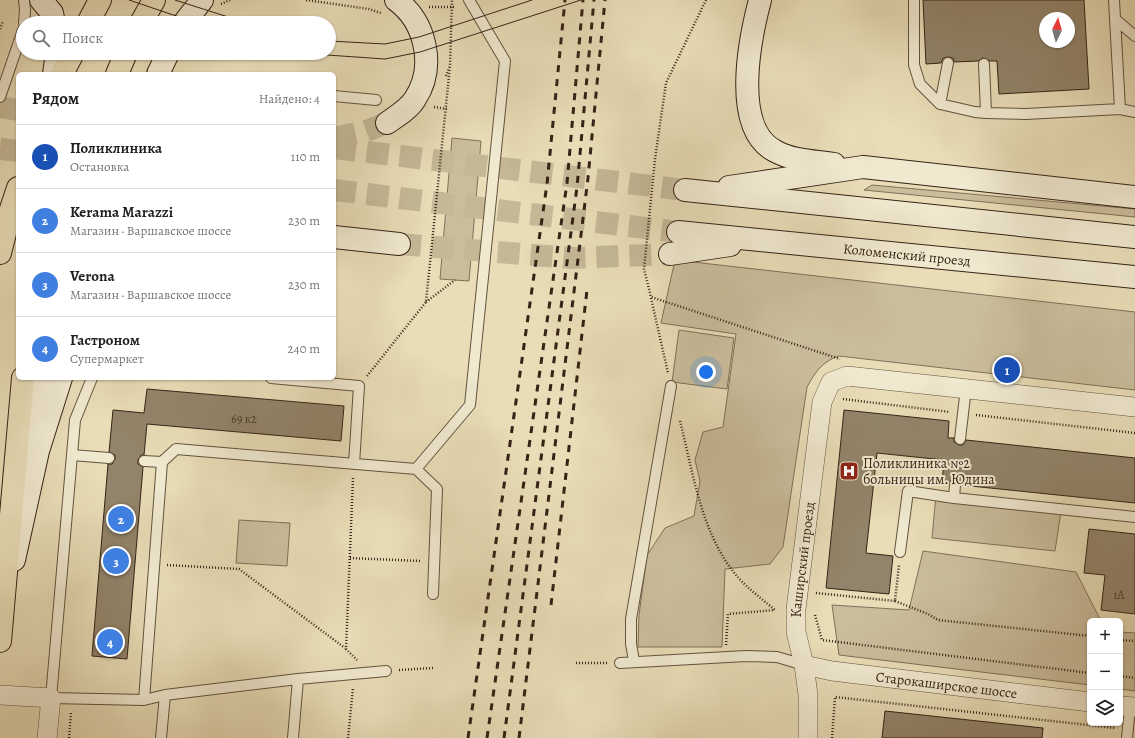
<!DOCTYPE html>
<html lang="ru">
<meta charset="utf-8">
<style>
body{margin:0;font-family:Alegreya,serif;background:#f2f2f2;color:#202124}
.controls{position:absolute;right:12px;bottom:12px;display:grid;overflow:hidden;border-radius:6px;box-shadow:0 1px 3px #0004}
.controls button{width:36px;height:36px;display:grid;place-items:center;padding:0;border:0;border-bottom:1px solid #e0e0e0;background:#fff;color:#202124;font:20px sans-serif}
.compass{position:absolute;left:1039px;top:12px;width:36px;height:36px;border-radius:50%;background:#fff;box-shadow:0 1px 3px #0004;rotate:5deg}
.you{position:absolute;left:706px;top:372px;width:14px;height:14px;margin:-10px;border:3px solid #fff;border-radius:50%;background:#1a73e8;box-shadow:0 0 0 6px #1a73e833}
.badge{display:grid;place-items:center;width:26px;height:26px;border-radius:50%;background:#1a73e8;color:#fff;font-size:13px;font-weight:700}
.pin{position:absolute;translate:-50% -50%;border:2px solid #fff;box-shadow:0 1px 4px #0006}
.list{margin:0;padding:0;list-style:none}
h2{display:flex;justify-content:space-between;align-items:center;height:52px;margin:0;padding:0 16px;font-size:17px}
h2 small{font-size:13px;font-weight:400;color:#757577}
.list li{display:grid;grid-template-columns:26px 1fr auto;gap:12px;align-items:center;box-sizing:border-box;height:64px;padding:0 16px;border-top:1px solid #e0e0e0}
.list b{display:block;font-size:15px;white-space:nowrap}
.list p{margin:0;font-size:13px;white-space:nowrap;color:#757577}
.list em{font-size:13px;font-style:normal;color:#757577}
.icon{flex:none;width:22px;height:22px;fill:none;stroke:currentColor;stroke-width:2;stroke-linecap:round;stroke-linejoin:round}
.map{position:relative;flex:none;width:1135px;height:738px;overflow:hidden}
.search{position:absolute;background:#fff;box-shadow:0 1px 3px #0004;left:16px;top:16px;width:320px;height:44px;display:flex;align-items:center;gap:10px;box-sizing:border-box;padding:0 14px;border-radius:22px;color:#757577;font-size:15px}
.panel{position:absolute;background:#fff;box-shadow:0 1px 3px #0004;left:16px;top:72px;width:320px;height:308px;border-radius:6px}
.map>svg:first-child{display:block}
.green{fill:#cabd9c;stroke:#807059}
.building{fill:#92846a;stroke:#352316;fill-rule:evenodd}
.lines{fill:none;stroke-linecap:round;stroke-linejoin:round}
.secondary-tunnel{stroke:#c4b897;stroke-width:22;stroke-dasharray:22 11;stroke-linecap:butt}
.lane-casing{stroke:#62523e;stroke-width:12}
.street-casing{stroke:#62523e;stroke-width:20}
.secondary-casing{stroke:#352316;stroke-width:24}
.primary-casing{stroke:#352316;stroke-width:24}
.path{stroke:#352316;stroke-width:2.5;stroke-dasharray:1 2;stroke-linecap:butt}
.lane{stroke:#f0e9d0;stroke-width:10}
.street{stroke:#f0e9d0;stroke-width:19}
.secondary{stroke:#f0e9d0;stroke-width:22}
.primary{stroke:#e8ddb7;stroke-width:22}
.tram{stroke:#352316;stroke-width:1}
.rail{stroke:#352316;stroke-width:3;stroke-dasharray:7 7;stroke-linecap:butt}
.labels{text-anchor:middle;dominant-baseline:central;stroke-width:4;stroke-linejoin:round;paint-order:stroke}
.number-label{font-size:12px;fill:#4c3b2b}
.street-label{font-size:14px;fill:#352316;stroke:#f0e9d0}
.poi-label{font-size:14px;fill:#352316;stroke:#f0e9d0;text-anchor:start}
</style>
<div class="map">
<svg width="1135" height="738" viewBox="0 0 1135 738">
<rect width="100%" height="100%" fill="#e8ddb7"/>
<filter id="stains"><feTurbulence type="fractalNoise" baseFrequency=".005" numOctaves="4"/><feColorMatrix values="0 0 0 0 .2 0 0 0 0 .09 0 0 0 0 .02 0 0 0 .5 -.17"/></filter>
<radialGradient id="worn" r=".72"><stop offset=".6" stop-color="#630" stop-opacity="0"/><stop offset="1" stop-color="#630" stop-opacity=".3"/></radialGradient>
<!-- green -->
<path class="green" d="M 452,138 L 481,141 L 469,281 L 440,279 Z
M 872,185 L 1135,209 L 1135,217 L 864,190 Z
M 675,260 L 1135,312 L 1135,390 L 839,356 C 823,361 815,372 807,387 L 783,547 L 770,564 L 725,569 L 722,647 L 638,647 L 639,615 L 647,555 L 665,528 L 694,516 L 700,481 L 695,460 L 703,432 L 723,427 L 736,334 L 661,323 Z
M 679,330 L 734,338 L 727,389 L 672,382 Z
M 936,495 L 1062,505 L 1055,551 L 932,538 Z
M 239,520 L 290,523 L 287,566 L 236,563 Z
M 923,551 L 1076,572 L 1101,621 L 1090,621 L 1090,685 L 839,655 L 832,605 L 909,610 Z
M 1120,632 L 1135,633 L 1135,691 L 1120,689 Z"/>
<!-- building -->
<path class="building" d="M 923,0 L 1084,0 L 1089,89 L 999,94 L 997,61 L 990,61 L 983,58 L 978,61 L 954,62 L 953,58 L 949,57 L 943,58 L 941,63 L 926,64 ZM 1045,18 L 1069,18 L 1069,42 L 1045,42 Z
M 147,389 L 344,406 L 341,441 L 147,424 L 144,455 L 141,455 L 138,460 L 138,464 L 143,467 L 127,659 L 92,656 L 108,464 L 112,464 L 115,459 L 115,455 L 109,452 L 113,410 L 144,413 Z
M 844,410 L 949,421 L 948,438 L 954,438 L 954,442 L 959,445 L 963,445 L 966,440 L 1135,458 L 1135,503 L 961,485 L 959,480 L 956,479 L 952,479 L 949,484 L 942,483 L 944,460 L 877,453 L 866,553 L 893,556 L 889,594 L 826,588 Z
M 1089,529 L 1135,534 L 1135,614 L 1101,610 L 1105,575 L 1084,573 Z
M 885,711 L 1043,728 L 1042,738 L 882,738 Z"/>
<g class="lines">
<!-- secondary-tunnel -->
<path class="secondary-tunnel" d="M 0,107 L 18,110
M 334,138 L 366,131 L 387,123
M 334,148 L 685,190
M 0,149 L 18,151
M 334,190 L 678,232
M 399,244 L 571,258 L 670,254"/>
<!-- lane casing -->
<g class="lane-casing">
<path id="lane" d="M 24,0 L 25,10 L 24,23
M 914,0 L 914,65 L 920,84 L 940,104 L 975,112 L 986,113 L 1026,114 L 1120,109 L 1135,112
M 1114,0 L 1120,109
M 1115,19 L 1135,36
M 984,64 L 986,113
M 334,96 L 376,100
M 0,97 L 23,30
M 940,104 L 948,63
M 92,378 L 75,420 L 51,698 L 144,700 L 165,695 L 298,679 L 386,671
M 271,378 L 359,386 L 354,464
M 960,439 L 966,388
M 72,455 L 109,458
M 144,461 L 162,462 L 144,700
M 162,462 L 176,449 L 416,469 L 437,489 L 433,594
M 416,469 L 470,405 L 505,61 L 469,0
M 955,485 L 954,498 L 1135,517
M 900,552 L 908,491 L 954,498
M 634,661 L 631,644 L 631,619 L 671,386
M 620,663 L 746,656 L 777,657 L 804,665
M 161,738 L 165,695
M 293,738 L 298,679
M 1127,738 L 1130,707"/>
</g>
<!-- street casing -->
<g class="street-casing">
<g id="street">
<path id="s1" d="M 804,665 L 832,671 L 1090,702"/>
<path d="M 0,695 L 51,698 L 47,738"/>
<path d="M 1120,706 L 1135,707"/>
<path id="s2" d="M 808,738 L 808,695 L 804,665 L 796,632 L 796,609 L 822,402 L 831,382 L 847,376 L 1135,407"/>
</g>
</g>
<!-- secondary casing -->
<g class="secondary-casing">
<g id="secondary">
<path d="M 41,0 L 52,13 L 54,23"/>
<path d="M 760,0 C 750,38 731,128 775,151 C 793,161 814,161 834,164"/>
<path d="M 184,23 L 202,0"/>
<path d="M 54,74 L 57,53"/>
<path d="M 158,74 L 168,53"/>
<path d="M 387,123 C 397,116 409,109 415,99 C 436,67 426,22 396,0"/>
<path d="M 729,187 L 863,167 L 1135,197"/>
<path d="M 685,190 L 1135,237"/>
<path id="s3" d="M 678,232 L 1135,277"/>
<path d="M 334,237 L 399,244"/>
<path d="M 670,254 L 730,245"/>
<path d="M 24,441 L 40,378"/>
<path d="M 14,560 L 38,451 L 61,378"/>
</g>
</g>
<!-- primary casing -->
<g class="primary-casing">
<path id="primary" d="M 88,23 L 100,0
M 141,23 L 154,0
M 62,74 L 73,53
M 117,74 L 126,53
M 0,253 L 11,209 L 18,188
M 0,641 L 23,378"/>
</g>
<!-- path -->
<path class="path" d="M 306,0 L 369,9 L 381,13
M 706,0 L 666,83 L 655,159 L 644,269 L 651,297 L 840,359
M 221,4 L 230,0
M 429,7 L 454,7
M 0,29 L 3,21
M 446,76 L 450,66 L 452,0
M 434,107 L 447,109
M 651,298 L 668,373
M 426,302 L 455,280
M 367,376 L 426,302 L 450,66
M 843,399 L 950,412
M 976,415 L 1135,433
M 680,421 C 693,472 701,533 736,575 C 747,588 762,599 775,610
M 353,478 L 346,649 L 357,660
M 350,558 L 421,561
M 167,565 L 239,569 L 345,648
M 816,593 L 895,601 L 899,565
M 895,601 L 928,614 L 938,620 L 1090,636
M 815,615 L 822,640 L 1090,673
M 1120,640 L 1135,641
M 726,645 L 728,614 L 775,610
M 576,663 L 607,663
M 399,670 L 433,668
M 1120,676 L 1135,678
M 69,738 L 71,712
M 348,738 L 353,688
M 832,738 L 835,697 L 1115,728"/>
<!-- lane -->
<use href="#lane" class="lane"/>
<!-- street -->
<use href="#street" class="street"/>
<!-- secondary -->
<use href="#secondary" class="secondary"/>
<!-- primary -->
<use href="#primary" class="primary"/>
<!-- tram -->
<path class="tram" d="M 129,0 L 197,23
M 175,0 L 247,23
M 329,41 L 385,44 L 419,37 L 532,0
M 298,53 L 385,59 L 420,52 L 581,0"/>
<!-- rail -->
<path class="rail" d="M 551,605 L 587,290
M 468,738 L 547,184 L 565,0
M 487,738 L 567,183 L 583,0
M 504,738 L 577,187 L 594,0
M 519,738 L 588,178 L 605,0"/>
</g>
<!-- icons -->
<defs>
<g id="hospital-square" transform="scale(1)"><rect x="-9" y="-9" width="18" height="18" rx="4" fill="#8f2418" stroke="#f0e9d0"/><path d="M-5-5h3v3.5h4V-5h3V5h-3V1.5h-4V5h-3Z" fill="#fff"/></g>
</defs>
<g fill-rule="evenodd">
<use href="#hospital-square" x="849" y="471"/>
</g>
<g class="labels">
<!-- number labels -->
<g class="number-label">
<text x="244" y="419">69 к2</text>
<text x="1119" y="595">1А</text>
</g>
<!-- street labels -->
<g class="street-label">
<text stroke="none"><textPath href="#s3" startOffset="230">Коломенский проезд</textPath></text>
<text stroke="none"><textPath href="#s2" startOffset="180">Каширский проезд</textPath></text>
<text stroke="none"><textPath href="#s1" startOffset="144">Старокаширское шоссе</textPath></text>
</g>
<!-- poi labels -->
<g class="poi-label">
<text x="863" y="463">Поликлиника №2<tspan x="863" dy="16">больницы им. Юдина</tspan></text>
</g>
</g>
<rect width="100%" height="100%" filter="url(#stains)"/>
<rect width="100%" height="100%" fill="url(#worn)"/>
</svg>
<div class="controls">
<button>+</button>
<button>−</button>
<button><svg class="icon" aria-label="layers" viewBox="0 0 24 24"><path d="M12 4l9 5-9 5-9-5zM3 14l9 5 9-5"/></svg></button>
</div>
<svg class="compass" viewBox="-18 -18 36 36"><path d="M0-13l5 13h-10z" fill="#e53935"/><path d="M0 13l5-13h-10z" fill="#757577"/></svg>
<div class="you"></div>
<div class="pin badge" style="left:1007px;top:370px;background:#1a4fb4">1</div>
<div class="pin badge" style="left:121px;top:519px;background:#3f7fe0">2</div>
<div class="pin badge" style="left:116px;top:561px;background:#3f7fe0">3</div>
<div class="pin badge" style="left:110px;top:642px;background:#3f7fe0">4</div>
<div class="search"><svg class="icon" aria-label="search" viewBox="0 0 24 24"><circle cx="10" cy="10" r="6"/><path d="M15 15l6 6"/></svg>Поиск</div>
<section class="panel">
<h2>Рядом<small>Найдено: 4</small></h2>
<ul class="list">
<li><span class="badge" style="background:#1a4fb4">1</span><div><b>Поликлиника</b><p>Остановка</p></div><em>110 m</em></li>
<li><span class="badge" style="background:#3f7fe0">2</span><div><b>Kerama Marazzi</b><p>Магазин · Варшавское шоссе</p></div><em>230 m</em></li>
<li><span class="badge" style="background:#3f7fe0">3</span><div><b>Verona</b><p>Магазин · Варшавское шоссе</p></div><em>230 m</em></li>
<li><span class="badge" style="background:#3f7fe0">4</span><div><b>Гастроном</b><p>Супермаркет</p></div><em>240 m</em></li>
</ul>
</section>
</div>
